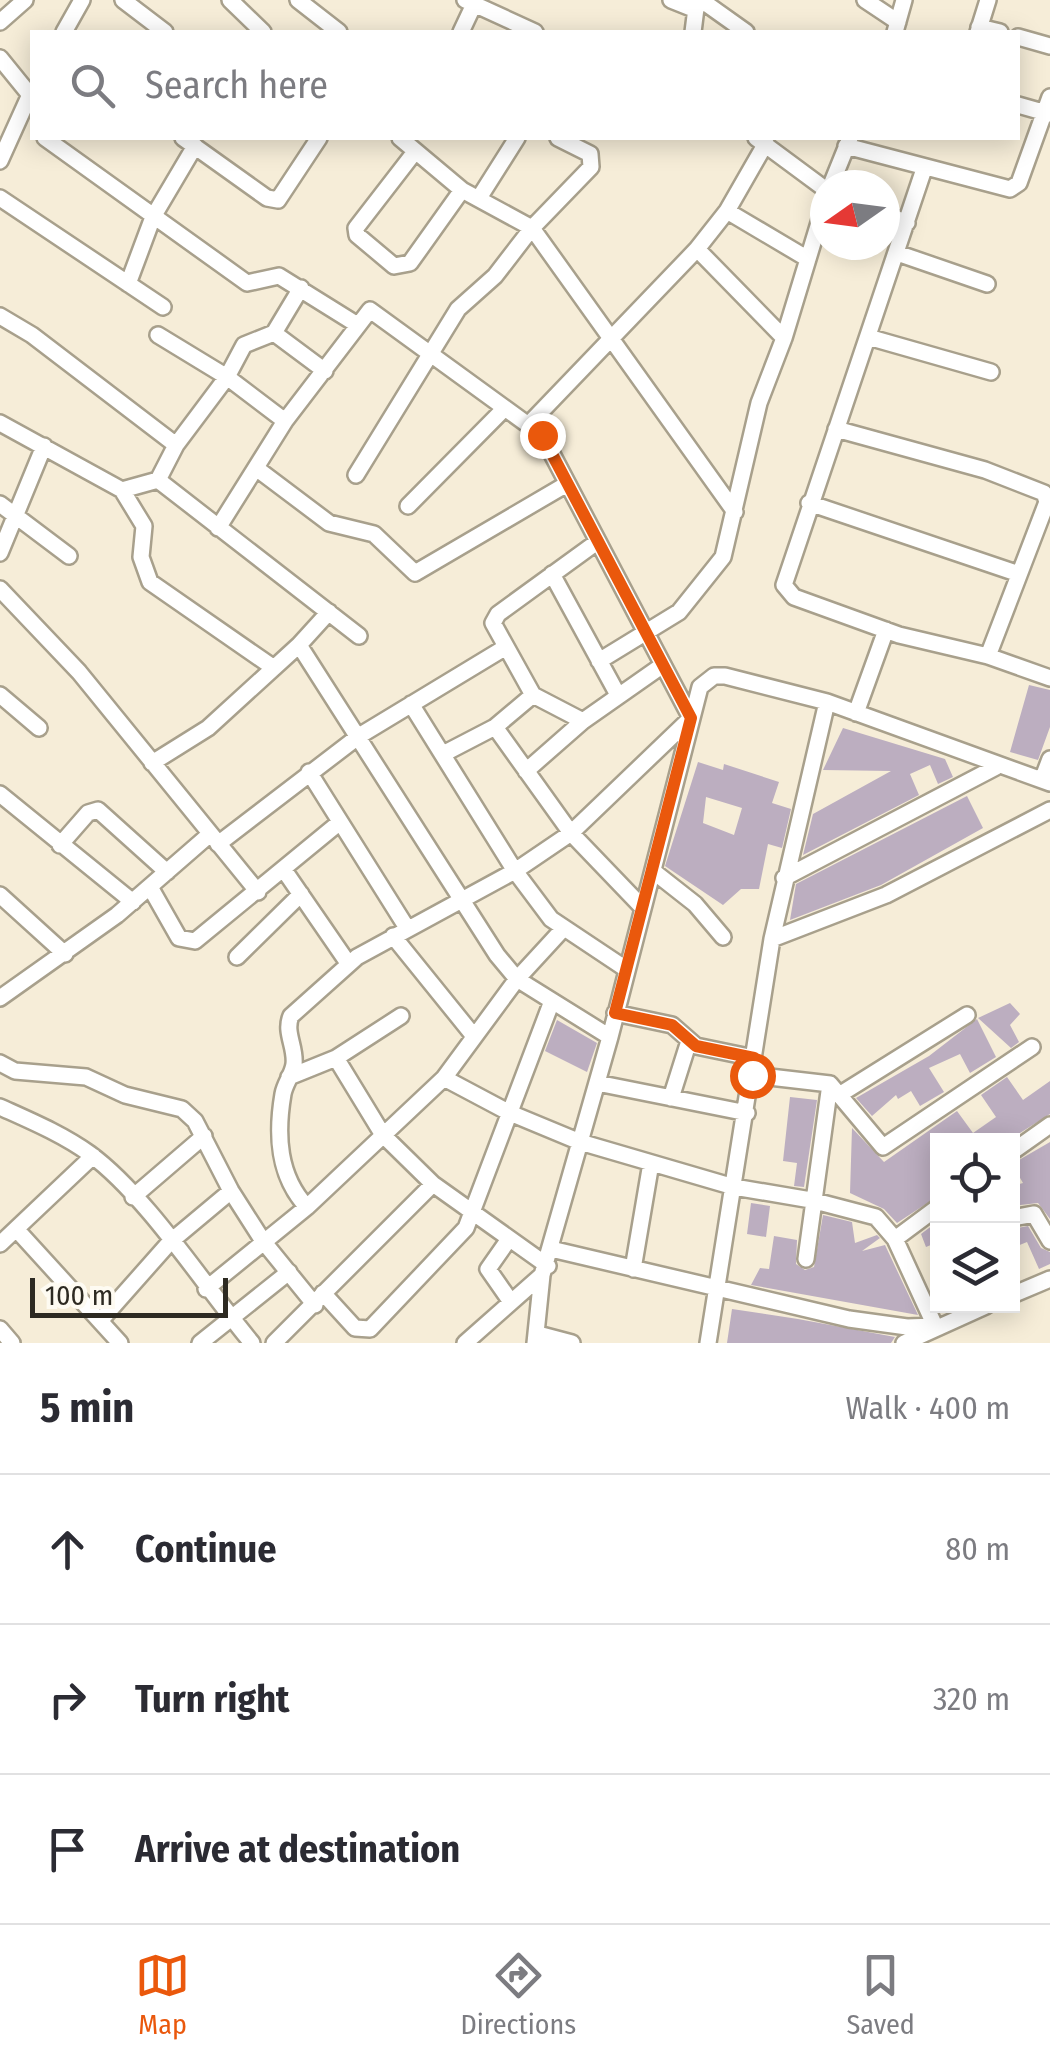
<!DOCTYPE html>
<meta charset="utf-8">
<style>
body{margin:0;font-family:"Fira Sans Condensed",sans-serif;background:#f7f7f7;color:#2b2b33}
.controls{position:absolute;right:30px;bottom:30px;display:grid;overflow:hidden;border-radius:0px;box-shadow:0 5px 25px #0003}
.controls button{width:90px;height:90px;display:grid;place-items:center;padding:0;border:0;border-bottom:2px solid #e1e1e2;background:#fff;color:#2b2b33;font:50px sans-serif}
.compass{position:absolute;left:810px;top:170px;width:90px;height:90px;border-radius:50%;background:#fff;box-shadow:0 5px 25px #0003;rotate:256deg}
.scale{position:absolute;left:30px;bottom:25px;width:198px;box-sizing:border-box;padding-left:10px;border:5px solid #2d2a22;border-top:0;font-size:28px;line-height:35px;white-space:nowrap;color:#2d2a22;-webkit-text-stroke:8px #fefbf2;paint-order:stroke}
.stop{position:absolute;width:30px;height:30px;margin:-22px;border:8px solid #ea580c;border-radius:50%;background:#fff}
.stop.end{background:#ea580c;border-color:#fff;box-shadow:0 2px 10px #0008}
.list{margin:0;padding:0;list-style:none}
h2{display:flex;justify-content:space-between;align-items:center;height:130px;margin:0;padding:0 40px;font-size:42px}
h2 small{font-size:32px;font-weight:400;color:#7c7c81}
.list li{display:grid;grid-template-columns:65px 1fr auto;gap:30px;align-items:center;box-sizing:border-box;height:150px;padding:0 40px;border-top:2px solid #e1e1e2}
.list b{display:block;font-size:38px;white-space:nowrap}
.list em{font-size:32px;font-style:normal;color:#7c7c81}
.icon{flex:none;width:55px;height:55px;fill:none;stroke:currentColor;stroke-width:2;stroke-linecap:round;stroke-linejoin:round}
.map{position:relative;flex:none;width:1050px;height:1343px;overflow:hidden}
.search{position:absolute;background:#fff;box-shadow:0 5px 25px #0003;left:30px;right:30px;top:30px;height:110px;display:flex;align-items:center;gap:25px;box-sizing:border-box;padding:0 35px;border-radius:0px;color:#7c7c81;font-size:38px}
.sheet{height:580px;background:#fff}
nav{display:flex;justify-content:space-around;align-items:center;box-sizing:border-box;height:140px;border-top:2px solid #e1e1e2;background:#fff;font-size:28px;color:#7c7c81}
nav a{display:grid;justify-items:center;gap:5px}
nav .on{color:#ea580c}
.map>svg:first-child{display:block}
.building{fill:#bcaec0;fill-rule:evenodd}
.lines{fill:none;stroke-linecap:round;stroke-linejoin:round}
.minor-casing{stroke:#a8a08c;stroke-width:20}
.minor{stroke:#fff;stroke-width:15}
.route{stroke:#ea580c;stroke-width:12}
</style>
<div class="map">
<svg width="1050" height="1343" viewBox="0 0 1050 1343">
<rect width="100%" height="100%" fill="#f6edd8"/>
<!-- building -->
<path class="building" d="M 1029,685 L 1050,690 L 1050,727 L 1038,760 L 1010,752 Z
M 843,728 L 945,759 L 953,777 L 938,784 L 930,765 L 910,774 L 919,795 L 803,855 L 813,814 L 891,771 L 823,770 Z
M 698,762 L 723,770 L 724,764 L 779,782 L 772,803 L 791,809 L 782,848 L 768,844 L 759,889 L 741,889 L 723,905 L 665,866 ZM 706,797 L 742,808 L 734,835 L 703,823 Z
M 967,796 L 983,828 L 881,885 L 790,920 L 796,884 Z
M 1010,1003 L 1020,1014 L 1010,1025 L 1019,1042 L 1011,1048 L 978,1018 Z
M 977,1019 L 996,1057 L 970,1073 L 960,1054 L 929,1068 L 944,1092 L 920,1106 L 911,1091 L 898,1099 L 896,1095 L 872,1116 L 856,1098 L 929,1056 Z
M 557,1020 L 597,1043 L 587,1072 L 545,1051 Z
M 1007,1077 L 1023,1100 L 1050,1081 L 1050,1114 L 1009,1140 L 938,1140 L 938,1196 L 897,1223 L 884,1209 L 850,1193 L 852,1128 L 884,1162 L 957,1111 L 973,1133 L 996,1117 L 981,1095 Z
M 790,1097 L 817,1100 L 804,1187 L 794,1186 L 797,1163 L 783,1161 Z
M 1050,1142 L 1050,1219 L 1038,1203 L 1012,1206 L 1012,1186 L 1023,1183 L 1012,1164 Z
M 751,1203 L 770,1206 L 766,1237 L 747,1234 Z
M 823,1215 L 852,1222 L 855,1243 L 877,1235 L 880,1238 L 862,1251 L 885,1245 L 918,1315 L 751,1285 L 760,1268 L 769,1269 L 774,1236 L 797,1240 L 796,1264 L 805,1270 L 814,1267 Z
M 933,1225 L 938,1242 L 926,1247 L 921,1234 Z
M 1028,1226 L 1041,1248 L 1050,1252 L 1050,1264 L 1039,1269 L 1027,1242 L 1012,1248 L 1012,1229 Z
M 732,1309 L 798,1319 L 895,1337 L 891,1343 L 727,1343 Z"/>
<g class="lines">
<!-- minor casing -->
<g class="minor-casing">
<path id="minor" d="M 123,0 L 165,32
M 230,0 L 263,32
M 298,0 L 339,32
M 465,0 L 535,32
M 671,0 L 696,10
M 701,0 L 746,32
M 865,0 L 898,22
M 0,22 L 25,0
M 979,27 L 1000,32
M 64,32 L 82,0
M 461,32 L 476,0
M 693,32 L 697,0
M 895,32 L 904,0
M 978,32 L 988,0
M 1018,37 L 1050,46
M 0,58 L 30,95
M 1018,105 L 1050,114
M 45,138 L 247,283 L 279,276 L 356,324
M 183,138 L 267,198 L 278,200 L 319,138
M 400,138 L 462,190 L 532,228 L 735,512
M 756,138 L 825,189
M 846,146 L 1010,189 L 1019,183 L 1050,97
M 414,153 L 356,228 L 357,235 L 394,266 L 410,263 L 462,190
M 0,161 L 32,90
M 924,169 L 784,585 L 794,597 L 899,635 L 988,656 L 1050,678
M 831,185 L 850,138
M 0,198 L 163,307
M 479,198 L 517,138
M 727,211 L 808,259
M 885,214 L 907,223
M 697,249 L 784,338
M 897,253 L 987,284
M 128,284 L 153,217 L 195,146
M 0,316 L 32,335 L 176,445 L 158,480 L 359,636
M 274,333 L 325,371
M 158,335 L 227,377 L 285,421
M 868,337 L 991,372
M 531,422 L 697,249 L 727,211 L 766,143
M 0,423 L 122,490 L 158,480
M 836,429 L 985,470 L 1044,493 L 1047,502 L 988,656
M 176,445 L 227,377 L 244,345 L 274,333 L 301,288
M 256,468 L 329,523 L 374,534 L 415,573 L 567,484
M 356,475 L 458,309 L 495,276 L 532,228 L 591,167 L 590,154 L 558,138
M 122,490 L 144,526 L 141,557 L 150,582 L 274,668
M 809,503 L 1019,574
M 0,504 L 69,556
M 408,506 L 505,408
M 218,528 L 285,421 L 370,310 L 542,435 L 691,718 L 571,833 L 515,871 L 357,957 L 291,1016 C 284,1032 296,1047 294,1064 C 293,1074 285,1083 283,1094 C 276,1135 278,1176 307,1207
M 0,553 L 44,446
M 552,574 L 618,695
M 0,589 L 79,672 L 258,892
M 329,612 L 299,645 L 497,955 L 517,979 L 610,1037
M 599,661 L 679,612 L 723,557 L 759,403 L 784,338 L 825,203
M 0,695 L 39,728
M 533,695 L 495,727 L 571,833 L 643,908
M 411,704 L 515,871 L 551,919 L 626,969
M 856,713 L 886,630
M 583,721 L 533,695 L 493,623 L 498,614 L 597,542
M 443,754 L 495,727
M 152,763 L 208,728 L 299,645
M 526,771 L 583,721 L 660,667
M 309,772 L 407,928
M 1042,780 L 1050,759
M 0,794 L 133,902
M 218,844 L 359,736 L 506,647
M 60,845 L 88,813 L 98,810 L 167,872
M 284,870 L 348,963
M 653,871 L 695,904 L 723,937
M 784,878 L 996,767
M 150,887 L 179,938 L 195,941 L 340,822
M 0,895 L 65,954
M 393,936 L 473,1035
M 772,939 L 886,895 L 1050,810
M 237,957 L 301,894
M 0,998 L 117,915 L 209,835
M 615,1013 L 672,1025 L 696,1046 L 754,1058
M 336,1058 L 383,1135 L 433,1184 L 548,1266
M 0,1063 L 15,1071 L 86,1077 L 125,1095 L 182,1109 L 195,1121 L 231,1191 L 263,1241 L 315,1305
M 752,1075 L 830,1084 L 883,1147 L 1032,1047
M 289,1077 L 336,1058 L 401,1016
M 444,1078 L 510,1113 L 580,1142 L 734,1187 L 811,1200 L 876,1217 L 895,1239 L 935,1326
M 597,1083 L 747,1113
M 839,1095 L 967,1015
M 671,1098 L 689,1041
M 0,1107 C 31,1121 62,1134 90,1154 C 147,1196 205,1287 252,1343
M 1012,1152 L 1050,1125
M 133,1197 L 204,1136
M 1012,1218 L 1034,1214 L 1050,1241
M 17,1230 L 120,1343
M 509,1239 L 488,1269 L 511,1302
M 895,1239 L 938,1207
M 0,1244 L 93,1156
M 551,1249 L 849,1319 L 907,1327 L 935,1326
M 806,1259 L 830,1084
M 633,1269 L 651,1163
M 206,1289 L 307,1207 L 444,1078 L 517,979 L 563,929
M 323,1293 L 355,1328 L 370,1329 L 466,1228 L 552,1001
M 1012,1295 L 1050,1279
M 100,1321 L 170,1242 L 231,1191
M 0,1329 L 12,1343
M 538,1334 L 572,1343
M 200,1343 L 289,1272
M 274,1343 L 433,1184
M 465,1343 L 542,1275
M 535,1343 L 542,1275 L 610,1037 L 700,687 L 714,676 L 725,676 L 827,702
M 708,1343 L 772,939 L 827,702 L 1050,783
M 904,1343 L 986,1306"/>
</g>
<!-- minor -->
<use href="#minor" class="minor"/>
</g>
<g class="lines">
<!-- route -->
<path class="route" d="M 542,435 L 691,718 L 615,1013 L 672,1025 L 696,1046 L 754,1058 L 752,1075"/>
</g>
</svg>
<div class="controls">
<button><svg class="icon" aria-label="locate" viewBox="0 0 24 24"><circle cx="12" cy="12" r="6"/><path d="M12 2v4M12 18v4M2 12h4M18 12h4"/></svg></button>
<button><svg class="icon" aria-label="layers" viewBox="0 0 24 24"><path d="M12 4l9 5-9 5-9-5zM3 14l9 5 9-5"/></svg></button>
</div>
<svg class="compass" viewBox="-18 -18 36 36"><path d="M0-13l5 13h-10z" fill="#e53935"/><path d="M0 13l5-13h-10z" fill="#7c7c81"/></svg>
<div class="scale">100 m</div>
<div class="stop" style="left:752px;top:1075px"></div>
<div class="stop end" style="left:542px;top:435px"></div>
<div class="search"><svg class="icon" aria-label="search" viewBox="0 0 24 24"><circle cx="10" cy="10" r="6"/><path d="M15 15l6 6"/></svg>Search here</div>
</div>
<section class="sheet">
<h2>5 min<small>Walk · 400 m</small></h2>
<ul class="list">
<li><svg class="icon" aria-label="ahead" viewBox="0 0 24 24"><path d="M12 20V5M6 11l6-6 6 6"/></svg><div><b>Continue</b></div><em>80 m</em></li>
<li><svg class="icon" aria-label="right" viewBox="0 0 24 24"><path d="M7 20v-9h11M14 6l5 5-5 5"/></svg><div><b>Turn right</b></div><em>320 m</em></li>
<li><svg class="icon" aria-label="arrive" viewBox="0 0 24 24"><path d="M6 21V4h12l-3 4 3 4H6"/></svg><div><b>Arrive at destination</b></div></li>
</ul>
</section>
<nav>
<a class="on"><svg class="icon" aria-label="map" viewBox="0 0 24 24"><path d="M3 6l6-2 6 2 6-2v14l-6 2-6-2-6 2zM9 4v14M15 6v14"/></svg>Map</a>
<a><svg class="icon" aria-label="directions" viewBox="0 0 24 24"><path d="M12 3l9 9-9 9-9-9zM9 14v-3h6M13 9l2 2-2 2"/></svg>Directions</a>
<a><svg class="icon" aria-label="saved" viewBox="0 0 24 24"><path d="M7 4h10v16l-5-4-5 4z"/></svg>Saved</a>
</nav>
